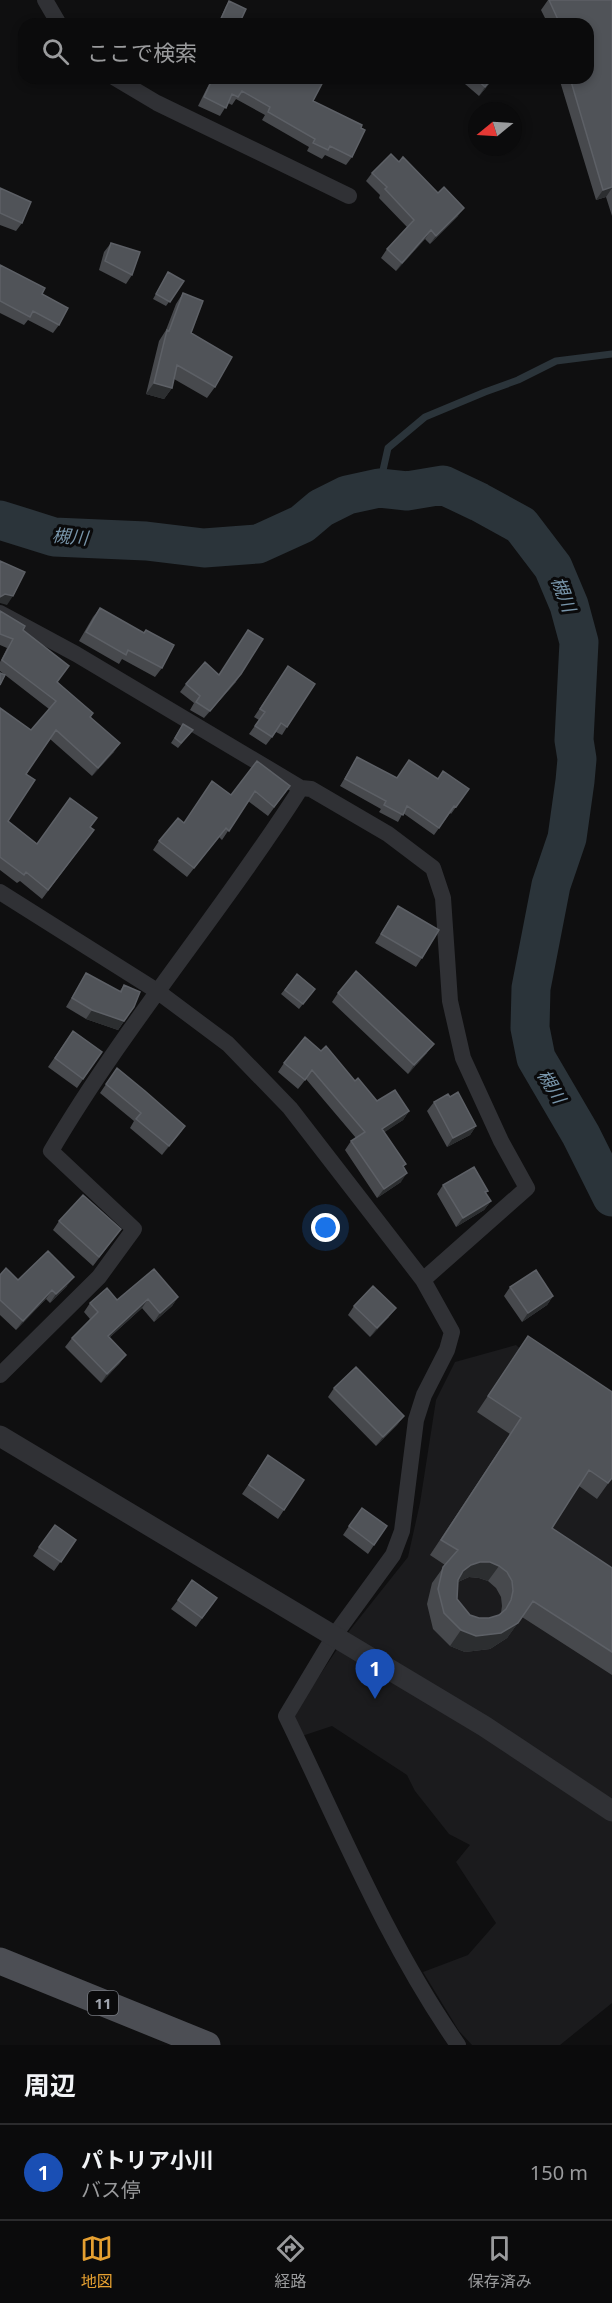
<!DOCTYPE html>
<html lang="ja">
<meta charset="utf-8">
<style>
body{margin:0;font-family:"Noto Sans","Noto Sans JP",sans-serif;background:#141415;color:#f1f3f6}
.compass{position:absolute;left:468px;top:102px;width:54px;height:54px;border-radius:50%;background:#0b0b0c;box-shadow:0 3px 9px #0003;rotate:252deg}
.you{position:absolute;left:326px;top:1228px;width:21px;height:21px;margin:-15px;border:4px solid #fff;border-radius:50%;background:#1a73e8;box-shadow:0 0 0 9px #1a73e833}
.badge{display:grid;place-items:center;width:39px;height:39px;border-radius:50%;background:#e6a031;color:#fff;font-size:20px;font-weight:700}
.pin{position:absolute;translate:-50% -50px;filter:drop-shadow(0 2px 3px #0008)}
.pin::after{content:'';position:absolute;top:32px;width:21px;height:18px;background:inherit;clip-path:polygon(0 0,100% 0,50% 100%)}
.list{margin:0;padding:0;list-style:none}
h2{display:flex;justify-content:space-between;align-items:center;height:78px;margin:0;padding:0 24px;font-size:26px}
h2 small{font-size:20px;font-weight:400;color:#9a9b9d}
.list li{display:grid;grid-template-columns:39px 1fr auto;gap:18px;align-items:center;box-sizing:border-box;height:96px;padding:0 24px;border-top:2px solid #2b2b2d}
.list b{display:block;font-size:22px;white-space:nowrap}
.list p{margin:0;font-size:20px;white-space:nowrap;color:#9a9b9d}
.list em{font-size:20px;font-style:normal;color:#9a9b9d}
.icon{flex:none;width:33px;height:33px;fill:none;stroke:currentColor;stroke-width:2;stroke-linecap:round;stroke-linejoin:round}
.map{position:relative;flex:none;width:612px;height:2045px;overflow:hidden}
.search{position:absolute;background:#0b0b0c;box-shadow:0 3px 9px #0003;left:18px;right:18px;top:18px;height:66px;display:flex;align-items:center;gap:15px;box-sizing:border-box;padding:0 21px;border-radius:18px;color:#9a9b9d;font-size:22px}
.sheet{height:174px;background:#0b0b0c}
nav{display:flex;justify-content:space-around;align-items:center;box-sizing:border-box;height:84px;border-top:2px solid #2b2b2d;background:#0b0b0c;font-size:16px;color:#9a9b9d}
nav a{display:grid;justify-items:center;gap:3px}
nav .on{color:#e6a031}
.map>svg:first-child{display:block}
.built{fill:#1b1b1d}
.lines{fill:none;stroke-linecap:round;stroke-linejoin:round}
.stream{stroke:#2b343a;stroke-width:7}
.river{stroke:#2b343a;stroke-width:39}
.minor{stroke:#303135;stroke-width:16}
.tertiary{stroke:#303135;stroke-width:21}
.primary{stroke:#4c4e54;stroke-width:27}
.wall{fill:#47494d;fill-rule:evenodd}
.shaded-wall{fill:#2c2e30}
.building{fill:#505358;stroke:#5d6066;stroke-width:1.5;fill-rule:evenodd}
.labels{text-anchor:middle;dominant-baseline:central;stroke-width:6;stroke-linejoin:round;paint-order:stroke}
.shield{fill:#0a0a0b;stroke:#74777e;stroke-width:1.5}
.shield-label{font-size:15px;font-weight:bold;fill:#a1a6b0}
.water-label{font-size:18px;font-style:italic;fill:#7895aa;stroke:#0a0a0b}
</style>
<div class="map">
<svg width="612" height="2045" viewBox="0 0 612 2045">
<rect width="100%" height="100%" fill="#0f0f10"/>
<!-- built -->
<path class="built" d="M 516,1345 L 544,1371 L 612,1397 L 612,2003 L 560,2045 L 472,2045 L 459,2031 L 423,1972 L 468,1955 L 496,1923 L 456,1862 L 470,1845 L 449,1834 L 415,1791 L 407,1775 L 332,1726 L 302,1736 L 293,1715 L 350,1630 L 408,1557 L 420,1503 L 436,1400 L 455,1362 Z"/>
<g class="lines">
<!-- stream -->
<path class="stream" d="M 379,488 L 388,448 L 425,417 L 485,392 L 518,380 L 556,361 L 612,354"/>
<!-- river -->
<path class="river" d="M 0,520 L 54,537 L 146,541 L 204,548 L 258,544 L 302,524 L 321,508 L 347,495 L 379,488 L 407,491 L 443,485 L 479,502 L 521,525 L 553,567 L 569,605 L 579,642 L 574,740 L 577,759 L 575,781 L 567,838 L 551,885 L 531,988 L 530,1028 L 536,1058 L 581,1135 L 612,1197"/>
<!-- minor -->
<path class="minor" d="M 45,0 L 59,24
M 115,78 L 157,103 L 349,196
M 0,613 L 76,654 L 301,788 L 311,789 L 388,834 L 433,868 L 443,898 L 450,1001 L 463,1058 L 501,1141 L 527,1188 L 423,1280
M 0,892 L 157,991 L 228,1044 L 290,1108 L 423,1280 L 452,1332 L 447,1350 L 424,1395 L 416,1420 L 402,1531 L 393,1555 L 334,1636 L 286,1716 C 340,1827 387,1943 458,2045
M 0,1375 L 99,1277 L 134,1229 L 51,1151 C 125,1025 222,912 301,788"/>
<!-- tertiary -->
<path class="tertiary" d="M 0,1436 L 484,1726 L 612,1811"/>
<!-- primary -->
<path class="primary" d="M 0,1961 L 207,2045"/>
</g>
<!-- wall -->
<path class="wall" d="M 548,0 L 612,0 L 612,216 L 606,197 L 596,200 L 559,78 L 588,78 L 588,24 L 548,24 L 541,10 Z
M 229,1 L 239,24 L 218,24 L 226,6 Z
M 205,78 L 325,78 L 313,101 L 361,128 L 352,157 L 346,165 L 325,155 L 322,159 L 307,151 L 309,147 L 262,120 L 265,115 L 236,99 L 232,105 L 228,103 L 220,116 L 198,106 L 209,84 L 203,81 Z
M 458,78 L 494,78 L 479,96 Z
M 372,173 L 458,216 L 430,244 L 425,239 L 396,271 L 381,258 L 387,249 L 407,227 L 379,198 L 380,195 L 366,181 Z
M 0,188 L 22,223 L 16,231 L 0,225 Z
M 111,243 L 132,275 L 126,284 L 99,270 L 104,252 Z
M 0,265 L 42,294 L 59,325 L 53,333 L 28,320 L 24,325 L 0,313 Z
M 168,272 L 184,281 L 166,306 L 153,299 Z
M 183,293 L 191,333 L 215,387 L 207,398 L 174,379 L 172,388 L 164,399 L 146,394 L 159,341 L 166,330 L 176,304 Z
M 100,608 L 162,668 L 155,677 L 122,659 L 119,664 L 79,641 L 93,617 Z
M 0,611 L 23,630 L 58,682 L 91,717 L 114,752 L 92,776 L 50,739 L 26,774 L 8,821 L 37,844 L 90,827 L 94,830 L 42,899 L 20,881 L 17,883 L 0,870 L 0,708 L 31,730 L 49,709 L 0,671 L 0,662 L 7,648 L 0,645 Z
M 219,674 L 236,682 L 204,718 L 190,710 L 194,703 L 180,692 L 186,684 Z
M 282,675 L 287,727 L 282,735 L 276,732 L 266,745 L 249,734 L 259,720 L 254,717 Z
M 183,724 L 190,734 L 178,748 L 171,743 Z
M 357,757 L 396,778 L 437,779 L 469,789 L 451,814 L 450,813 L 434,835 L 403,813 L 398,822 L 379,812 L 381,809 L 340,786 Z
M 290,786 L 268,816 L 248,801 L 222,840 L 219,837 L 187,877 L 153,850 L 159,841 L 231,795 Z
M 398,906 L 422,958 L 416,967 L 375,943 Z
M 86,973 L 119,992 L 124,985 L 134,1007 L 118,1030 L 86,1019 L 66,1007 Z
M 297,974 L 315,989 L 299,1009 L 281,994 Z
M 338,993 L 427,1053 L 408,1074 L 332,1002 Z
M 73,1031 L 102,1052 L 77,1088 L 48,1067 Z
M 284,1063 L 355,1081 L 377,1101 L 409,1111 L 403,1120 L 384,1132 L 406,1164 L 403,1167 L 401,1182 L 377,1198 L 345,1150 L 351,1141 L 356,1138 L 306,1079 L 298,1089 L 278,1072 Z
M 117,1068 L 185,1126 L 162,1155 L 130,1128 L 134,1121 L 100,1093 Z
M 434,1102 L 476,1126 L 470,1135 L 447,1147 L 427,1111 Z
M 443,1185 L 488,1191 L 486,1193 L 491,1201 L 484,1210 L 456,1227 L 437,1194 Z
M 59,1221 L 121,1229 L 93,1266 L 53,1230 Z
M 0,1275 L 18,1280 L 67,1286 L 50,1303 L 46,1299 L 16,1330 L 0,1315 Z
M 510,1287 L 553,1296 L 547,1305 L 522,1322 L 504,1296 Z
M 178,1297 L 172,1306 L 154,1322 L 142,1308 L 109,1338 L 126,1355 L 119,1364 L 101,1383 L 65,1347 L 72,1338 L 90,1319 L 84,1312 L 90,1303 L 117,1300 Z
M 354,1306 L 389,1317 L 370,1337 L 348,1315 Z
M 528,1336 L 612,1478 L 597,1499 L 579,1486 L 552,1528 L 612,1568 L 612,1675 L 522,1617 L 507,1638 L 490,1649 L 465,1652 L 450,1646 L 433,1629 L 427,1604 L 432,1583 L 445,1565 L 430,1555 L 510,1434 L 477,1412 ZM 469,1577 L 479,1578 L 488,1581 L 496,1588 L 501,1597 L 502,1606 L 501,1613 L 499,1615 L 489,1618 L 479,1618 L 470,1615 L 457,1599 L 458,1582 Z
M 334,1388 L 404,1416 L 397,1425 L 376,1446 L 328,1397 Z
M 268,1455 L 304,1480 L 278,1519 L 242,1494 Z
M 349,1526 L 387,1526 L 368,1554 L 343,1535 Z
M 76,1540 L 54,1571 L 33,1556 L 39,1547 Z
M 217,1598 L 196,1627 L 171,1609 L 178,1600 Z"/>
<!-- shaded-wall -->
<path class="shaded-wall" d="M 492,78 L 494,78 L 479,96 L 485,87 Z
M 612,187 L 612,188 L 606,197 L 596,200 L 603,190 Z
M 464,208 L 458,216 L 430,244 L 436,236 Z
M 431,230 L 425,239 L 396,271 L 402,263 Z
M 154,383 L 172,388 L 164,399 L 146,394 Z
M 5,594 L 13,596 L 7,605 L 0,603 L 0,597 Z
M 241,674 L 236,682 L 204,718 L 210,711 Z
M 120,743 L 114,752 L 92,776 L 98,768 Z
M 92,1010 L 124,1021 L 118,1030 L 86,1019 Z
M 434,1044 L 427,1053 L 408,1074 L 414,1065 Z
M 409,1111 L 403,1120 L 376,1138 L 382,1129 Z
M 185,1126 L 179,1135 L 162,1155 L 169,1146 Z
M 476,1126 L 470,1135 L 447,1147 L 453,1138 Z
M 407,1173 L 401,1182 L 377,1198 L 384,1189 Z
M 491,1201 L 484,1210 L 456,1227 L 463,1218 Z
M 74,1277 L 67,1286 L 50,1303 L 56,1294 Z
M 52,1290 L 46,1299 L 16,1330 L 23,1321 Z
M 553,1296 L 547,1305 L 522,1322 L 528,1313 Z
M 178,1297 L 172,1306 L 154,1322 L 160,1313 Z
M 148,1299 L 142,1308 L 101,1345 L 108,1336 Z
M 396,1308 L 389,1317 L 370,1337 L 377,1328 Z
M 126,1355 L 119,1364 L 101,1383 L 107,1374 Z
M 404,1416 L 397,1425 L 376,1446 L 383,1437 Z
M 480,1562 L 490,1562 L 499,1566 L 488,1581 L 479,1578 L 469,1577 L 460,1581 L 452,1587 L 463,1571 L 471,1565 Z
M 518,1623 L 507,1638 L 490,1649 L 465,1652 L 450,1646 L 461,1630 Z"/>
<!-- building -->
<path class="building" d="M 549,0 L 612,0 L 612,187 L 603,190 L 570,78 L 588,78 L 588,24 L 560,24 Z
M 229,1 L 246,9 L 239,24 L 219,23 Z
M 213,78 L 325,78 L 313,101 L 362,125 L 361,128 L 365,130 L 352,157 L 330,146 L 328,150 L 313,143 L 315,139 L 268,112 L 270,107 L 242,91 L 238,97 L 232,94 L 226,108 L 204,97 Z
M 475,78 L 492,78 L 485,87 Z
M 391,154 L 399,162 L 403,157 L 438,193 L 444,187 L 464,208 L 436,236 L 431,230 L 402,263 L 387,249 L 414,220 L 385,189 L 387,187 L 372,173 Z
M 0,188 L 31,202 L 22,223 L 0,213 Z
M 111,243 L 140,252 L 132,275 L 105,261 Z
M 0,265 L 45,288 L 42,294 L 68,308 L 59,325 L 33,311 L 30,317 L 0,301 Z
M 168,272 L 184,281 L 170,302 L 156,294 Z
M 183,293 L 203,301 L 191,333 L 232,357 L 215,387 L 177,365 L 172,388 L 154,383 L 167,330 L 169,331 Z
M 0,561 L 25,572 L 13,596 L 5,594 L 0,597 Z
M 100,608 L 144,633 L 146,630 L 174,645 L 162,668 L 128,650 L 126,655 L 86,632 Z
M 0,611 L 25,626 L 23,630 L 69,666 L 57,682 L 93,713 L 90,717 L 120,743 L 98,768 L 56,730 L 26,774 L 35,780 L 8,821 L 37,844 L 70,798 L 97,818 L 90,827 L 94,830 L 48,890 L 26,872 L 24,875 L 0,857 L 0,708 L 31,730 L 56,701 L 2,660 L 13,639 L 0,634 Z
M 248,630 L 263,639 L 241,674 L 210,711 L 196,702 L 200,696 L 186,684 L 205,662 L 219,675 Z
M 288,666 L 315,684 L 287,727 L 281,723 L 272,737 L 255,726 L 265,712 L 260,709 Z
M 0,673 L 5,675 L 0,685 Z
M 183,724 L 193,730 L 181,743 L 175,738 Z
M 357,757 L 397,778 L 409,760 L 438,779 L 443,771 L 469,789 L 456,807 L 454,806 L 439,828 L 407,806 L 403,815 L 384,805 L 386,801 L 345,779 Z
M 257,761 L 290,786 L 274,807 L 255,791 L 229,831 L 226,828 L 194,868 L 159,841 L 178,818 L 184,823 L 212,781 L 231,795 Z
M 398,906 L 439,930 L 422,958 L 381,934 Z
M 356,971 L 434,1044 L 414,1065 L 338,993 Z
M 86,973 L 121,992 L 124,985 L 140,992 L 134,1007 L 124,1021 L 92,1010 L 72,998 Z
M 297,974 L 315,989 L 303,1004 L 285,990 Z
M 73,1031 L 102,1052 L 83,1079 L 55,1058 Z
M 305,1037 L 321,1051 L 326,1046 L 355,1081 L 358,1078 L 377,1101 L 395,1090 L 409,1111 L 382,1129 L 406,1164 L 403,1166 L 407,1173 L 384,1189 L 351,1141 L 365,1132 L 312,1070 L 305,1080 L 284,1063 Z
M 117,1068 L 145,1091 L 185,1126 L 169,1146 L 136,1119 L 141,1113 L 106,1084 Z
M 458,1092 L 476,1126 L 453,1138 L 434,1102 L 448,1094 L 450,1097 Z
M 474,1167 L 488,1191 L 485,1192 L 491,1201 L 463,1218 L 443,1185 Z
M 83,1195 L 121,1229 L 99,1257 L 59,1221 Z
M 48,1251 L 74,1277 L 56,1294 L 52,1290 L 23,1321 L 0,1300 L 0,1275 L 6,1268 L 18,1280 Z
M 154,1269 L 178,1297 L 160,1313 L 148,1299 L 108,1336 L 126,1355 L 107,1374 L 72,1338 L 98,1312 L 90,1303 L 107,1288 L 117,1300 Z
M 536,1270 L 553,1296 L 528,1313 L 510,1287 Z
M 373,1286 L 396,1308 L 377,1328 L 354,1306 Z
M 528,1336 L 612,1392 L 612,1478 L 608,1483 L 589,1470 L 552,1528 L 612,1568 L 612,1652 L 533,1601 L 518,1623 L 501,1633 L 476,1636 L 461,1630 L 444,1613 L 438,1589 L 443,1567 L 458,1550 L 441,1540 L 521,1418 L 488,1396 ZM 480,1562 L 490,1562 L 499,1566 L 507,1572 L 512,1581 L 513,1591 L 511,1600 L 506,1609 L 499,1615 L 489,1618 L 479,1618 L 470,1615 L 457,1599 L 458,1580 L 463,1571 L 471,1565 Z
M 356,1367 L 404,1416 L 383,1437 L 334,1388 Z
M 268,1455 L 304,1480 L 284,1510 L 249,1485 Z
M 362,1508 L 387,1526 L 374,1545 L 349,1526 Z
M 55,1525 L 76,1540 L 61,1562 L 39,1547 Z
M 192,1580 L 217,1598 L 202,1618 L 178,1600 Z"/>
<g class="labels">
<!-- shield labels -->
<rect class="shield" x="88" y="1991" width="30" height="24" rx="4.5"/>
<g class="shield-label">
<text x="103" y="2003">11</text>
</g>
<!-- water labels -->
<g class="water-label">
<text transform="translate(70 536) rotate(5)">槻川</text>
<text transform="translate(564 594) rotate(69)">槻川</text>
<text transform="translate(552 1086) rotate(59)">槻川</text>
</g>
</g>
</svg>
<svg class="compass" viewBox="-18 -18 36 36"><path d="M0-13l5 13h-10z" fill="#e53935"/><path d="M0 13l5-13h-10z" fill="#9a9b9d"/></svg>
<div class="you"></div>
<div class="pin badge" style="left:375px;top:1699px;background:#1a4fb4">1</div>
<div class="search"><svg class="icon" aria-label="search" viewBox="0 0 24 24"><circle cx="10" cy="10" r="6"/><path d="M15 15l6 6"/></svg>ここで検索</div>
</div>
<section class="sheet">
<h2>周辺<small></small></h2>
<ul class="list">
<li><span class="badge" style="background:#1a4fb4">1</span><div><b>パトリア小川</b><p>バス停</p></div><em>150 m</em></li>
</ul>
</section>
<nav>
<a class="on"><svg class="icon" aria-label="map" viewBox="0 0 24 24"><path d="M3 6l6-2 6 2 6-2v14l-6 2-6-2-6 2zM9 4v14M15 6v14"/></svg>地図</a>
<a><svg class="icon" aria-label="directions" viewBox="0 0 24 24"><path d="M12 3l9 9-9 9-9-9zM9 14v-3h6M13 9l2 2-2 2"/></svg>経路</a>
<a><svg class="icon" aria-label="saved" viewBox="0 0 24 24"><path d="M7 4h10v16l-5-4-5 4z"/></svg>保存済み</a>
</nav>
